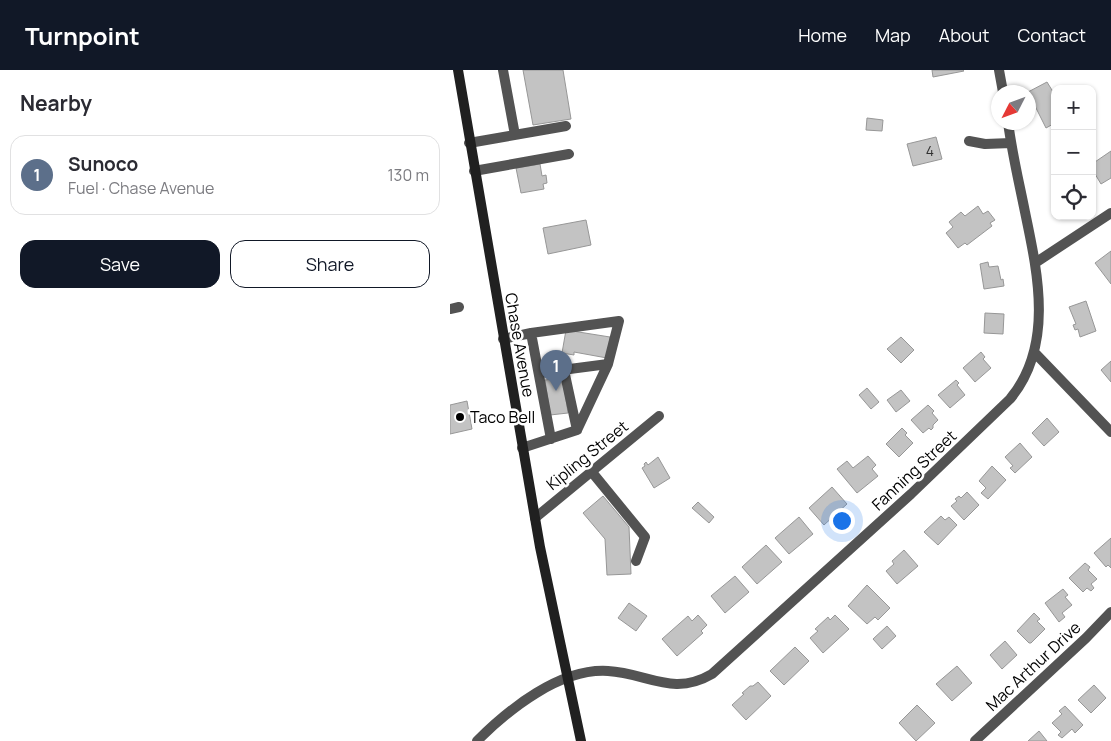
<!DOCTYPE html>
<meta charset="utf-8">
<style>
body{margin:0;font-family:Manrope,sans-serif;background:#f2f2f3;color:#2b2b33}
.controls{position:absolute;right:15px;top:15px;display:grid;overflow:hidden;border-radius:10px;box-shadow:0 1px 4px #0004}
.controls button{width:45px;height:45px;display:grid;place-items:center;padding:0;border:0;border-bottom:1px solid #e1e1e2;background:#fff;color:#2b2b33;font:25px sans-serif}
.compass{position:absolute;left:541px;top:15px;width:45px;height:45px;border-radius:50%;background:#fff;box-shadow:0 1px 4px #0004;rotate:228deg}
.you{position:absolute;left:391px;top:450px;width:18px;height:18px;margin:-12px;border:4px solid #fff;border-radius:50%;background:#1a73e8;box-shadow:0 0 0 8px #1a73e833}
.badge{display:grid;place-items:center;width:32px;height:32px;border-radius:50%;background:#111827;color:#fff;font-size:16px;font-weight:700}
.pin{position:absolute;translate:-50% -41px;filter:drop-shadow(0 1px 2px #0008)}
.pin::after{content:'';position:absolute;top:26px;width:18px;height:15px;background:inherit;clip-path:polygon(0 0,100% 0,50% 100%)}
.list{margin:0;padding:0;list-style:none}
h2{display:flex;justify-content:space-between;align-items:center;height:65px;margin:0;padding:0 20px;font-size:21px}
h2 small{font-size:16px;font-weight:400;color:#7c7c81}
.list li{display:grid;grid-template-columns:32px 1fr auto;gap:15px;align-items:center;box-sizing:border-box;height:80px;margin:0 10px 10px;padding:0 10px;border:1px solid #e1e1e2;border-radius:15px}
.list b{display:block;font-size:19px;white-space:nowrap}
.list p{margin:0;font-size:16px;white-space:nowrap;color:#7c7c81}
.list em{font-size:16px;font-style:normal;color:#7c7c81}
.actions{display:flex;gap:10px;padding:15px 20px}
.actions a{flex:1;padding:11px 0;border:1px solid #111827;border-radius:15px;text-align:center;font-size:18px;color:#111827}
.actions .main{background:#111827;color:#fff}
.icon{flex:none;width:28px;height:28px;fill:none;stroke:currentColor;stroke-width:2;stroke-linecap:round;stroke-linejoin:round}
.map{position:relative;flex:none;width:661px;height:671px;overflow:hidden}
header{display:flex;align-items:center;gap:30px;box-sizing:border-box;height:70px;padding:0 25px;background:#111827;color:#fff}
header strong{font-size:24px}
nav{display:flex;gap:28px;margin-inline-start:auto;font-size:18px}
main{display:flex}
aside{flex:1;background:#fff}
.map>svg:first-child{display:block}
.building{fill:#c3c3c3;stroke:#979797}
.lines{fill:none;stroke-linecap:round;stroke-linejoin:round}
.lane{stroke:#535353;stroke-width:10}
.street{stroke:#535353;stroke-width:10}
.secondary{stroke:#202020;stroke-width:10}
.poi-dot{fill:#000;stroke:#fff;stroke-width:2}
.labels{text-anchor:middle;dominant-baseline:central;stroke-width:5;stroke-linejoin:round;paint-order:stroke}
.number-label{font-size:14px;fill:#313131}
.street-label{font-size:16px;fill:#000;stroke:#fff}
.poi-label{font-size:16px;fill:#000;stroke:#fff;text-anchor:start}
</style>
<header>
<strong>Turnpoint</strong>
<nav><a>Home</a><a>Map</a><a>About</a><a>Contact</a></nav>
</header>
<main>
<aside>
<h2>Nearby<small></small></h2>
<ul class="list">
<li><span class="badge" style="background:#5c6f8a">1</span><div><b>Sunoco</b><p>Fuel · Chase Avenue</p></div><em>130 m</em></li>
</ul>
<div class="actions"><a class="main">Save</a><a>Share</a></div>
</aside>
<div class="map">
<svg width="661" height="671" viewBox="0 0 661 671">
<rect width="100%" height="100%" fill="#fff"/>
<!-- building -->
<path class="building" d="M 73,0 L 113,0 L 121,49 L 83,55 Z
M 482,0 L 513,0 L 514,1 L 483,7 Z
M 597,12 L 605,25 L 605,53 L 596,58 L 578,22 Z
M 417,48 L 433,50 L 432,61 L 416,60 Z
M 486,67 L 492,89 L 463,96 L 457,74 Z
M 661,81 L 661,108 L 651,114 L 642,99 L 642,94 Z
M 90,94 L 92,106 L 96,105 L 97,113 L 93,114 L 94,119 L 71,123 L 66,98 Z
M 528,136 L 533,144 L 538,141 L 545,150 L 540,153 L 542,156 L 517,175 L 515,173 L 508,178 L 496,163 L 503,157 L 499,152 L 511,142 L 515,146 Z
M 136,150 L 141,175 L 98,184 L 93,158 Z
M 661,181 L 661,214 L 645,193 Z
M 538,192 L 539,197 L 548,196 L 551,210 L 553,209 L 554,216 L 534,219 L 530,194 Z
M 636,231 L 646,261 L 630,267 L 628,259 L 625,260 L 623,255 L 626,254 L 619,237 Z
M 535,243 L 554,244 L 553,264 L 534,263 Z
M 116,260 L 160,267 L 157,288 L 124,282 L 124,285 L 112,283 Z
M 451,267 L 464,280 L 451,293 L 437,279 Z
M 531,282 L 535,287 L 533,289 L 541,298 L 525,312 L 513,298 Z
M 661,291 L 661,312 L 651,300 Z
M 113,308 L 118,343 L 100,345 L 95,310 Z
M 506,310 L 509,313 L 507,315 L 515,325 L 500,338 L 488,325 Z
M 417,318 L 429,332 L 421,339 L 409,325 Z
M 451,320 L 460,331 L 446,342 L 437,330 Z
M 17,331 L 22,359 L 0,364 L 0,335 Z
M 478,335 L 484,341 L 482,343 L 488,350 L 483,355 L 483,358 L 481,360 L 479,358 L 473,363 L 461,350 Z
M 597,348 L 609,362 L 594,376 L 582,363 Z
M 452,358 L 457,363 L 455,365 L 463,373 L 449,387 L 436,374 Z
M 570,373 L 582,387 L 565,403 L 560,398 L 563,396 L 555,387 Z
M 418,386 L 426,395 L 422,399 L 428,406 L 407,423 L 387,399 L 397,391 L 403,398 Z
M 208,387 L 220,408 L 204,418 L 192,398 L 195,396 L 194,394 L 196,392 L 198,395 Z
M 542,396 L 556,410 L 538,429 L 531,423 L 536,418 L 529,411 Z
M 382,417 L 397,434 L 374,455 L 359,438 Z
M 517,422 L 529,435 L 514,450 L 501,436 L 507,431 L 505,429 L 509,426 L 511,428 Z
M 153,426 L 179,457 L 181,504 L 157,505 L 155,469 L 133,443 Z
M 248,432 L 264,447 L 259,453 L 242,438 Z
M 491,446 L 495,450 L 499,447 L 507,455 L 488,475 L 474,462 Z
M 349,447 L 363,464 L 339,484 L 325,468 Z
M 661,468 L 661,498 L 658,495 L 656,497 L 644,483 Z
M 316,475 L 332,492 L 307,514 L 292,497 Z
M 454,480 L 468,496 L 447,514 L 436,501 L 444,494 L 442,491 Z
M 635,493 L 640,497 L 638,500 L 647,509 L 641,514 L 644,518 L 641,521 L 637,518 L 633,522 L 619,508 Z
M 285,506 L 299,522 L 275,543 L 261,526 Z
M 417,515 L 440,538 L 428,550 L 425,547 L 417,554 L 398,536 Z
M 613,519 L 618,525 L 615,527 L 622,535 L 612,543 L 615,547 L 609,552 L 595,533 Z
M 179,533 L 197,546 L 186,561 L 168,548 Z
M 584,543 L 590,549 L 587,551 L 595,559 L 581,573 L 579,573 L 567,561 Z
M 248,545 L 257,555 L 251,561 L 253,563 L 227,586 L 212,569 L 238,546 L 242,551 Z
M 385,545 L 399,559 L 373,583 L 360,568 L 368,561 L 365,559 L 378,547 L 380,550 Z
M 437,556 L 446,566 L 432,579 L 423,569 Z
M 555,571 L 567,585 L 552,599 L 540,585 Z
M 345,577 L 359,591 L 334,615 L 320,601 Z
M 507,596 L 522,613 L 502,631 L 486,614 Z
M 308,612 L 321,626 L 296,650 L 282,635 L 294,624 L 292,623 L 300,616 L 303,616 Z
M 644,615 L 656,628 L 641,643 L 628,630 Z
M 467,635 L 485,653 L 466,671 L 449,653 Z
M 615,636 L 633,655 L 625,663 L 622,659 L 612,668 L 608,665 L 611,662 L 602,653 L 612,644 L 609,641 Z
M 589,661 L 597,671 L 578,671 Z"/>
<g class="lines">
<!-- lane -->
<path class="lane" d="M 53,0 L 65,65
M 19,73 L 116,56
M 24,101 L 119,84
M 0,239 L 9,237
M 81,263 L 101,369
M 53,269 L 81,263 L 169,251 L 158,294 L 127,360
M 89,303 L 158,294
M 72,378 L 127,360 L 114,300
M 141,401 L 195,467 L 186,491"/>
<!-- street -->
<path class="street" d="M 549,0 L 553,22
M 519,71 L 535,74 L 561,73
M 585,193 L 661,143
M 584,282 L 661,362
M 85,448 L 209,346
M 27,671 C 59,639 110,598 158,601 C 197,603 223,627 262,604 L 461,424 L 560,329 C 604,276 588,204 575,142 C 569,112 562,83 558,52
M 525,671 L 636,568 L 661,542"/>
<!-- secondary -->
<path class="secondary" d="M 8,0 L 90,477 L 131,671"/>
</g>
<!-- markers -->
<circle class="poi-dot" cx="10" cy="347" r="5"/>
<g class="labels">
<!-- number labels -->
<g class="number-label">
<text x="480" y="80">4</text>
</g>
<!-- street labels -->
<g class="street-label">
<text transform="translate(70 275) rotate(80)">Chase Avenue</text>
<text transform="translate(137 385) rotate(-39)">Kipling Street</text>
<text transform="translate(464 400) rotate(-43)">Fanning Street</text>
<text transform="translate(583 596) rotate(-43)">Mac Arthur Drive</text>
</g>
<!-- poi labels -->
<g class="poi-label">
<text x="20" y="347">Taco Bell</text>
</g>
</g>
</svg>
<div class="controls">
<button>+</button>
<button>−</button>
<button><svg class="icon" aria-label="locate" viewBox="0 0 24 24"><circle cx="12" cy="12" r="6"/><path d="M12 2v4M12 18v4M2 12h4M18 12h4"/></svg></button>
</div>
<svg class="compass" viewBox="-18 -18 36 36"><path d="M0-13l5 13h-10z" fill="#e53935"/><path d="M0 13l5-13h-10z" fill="#7c7c81"/></svg>
<div class="you"></div>
<div class="pin badge" style="left:106px;top:321px;background:#5c6f8a">1</div>
</div>
</main>
